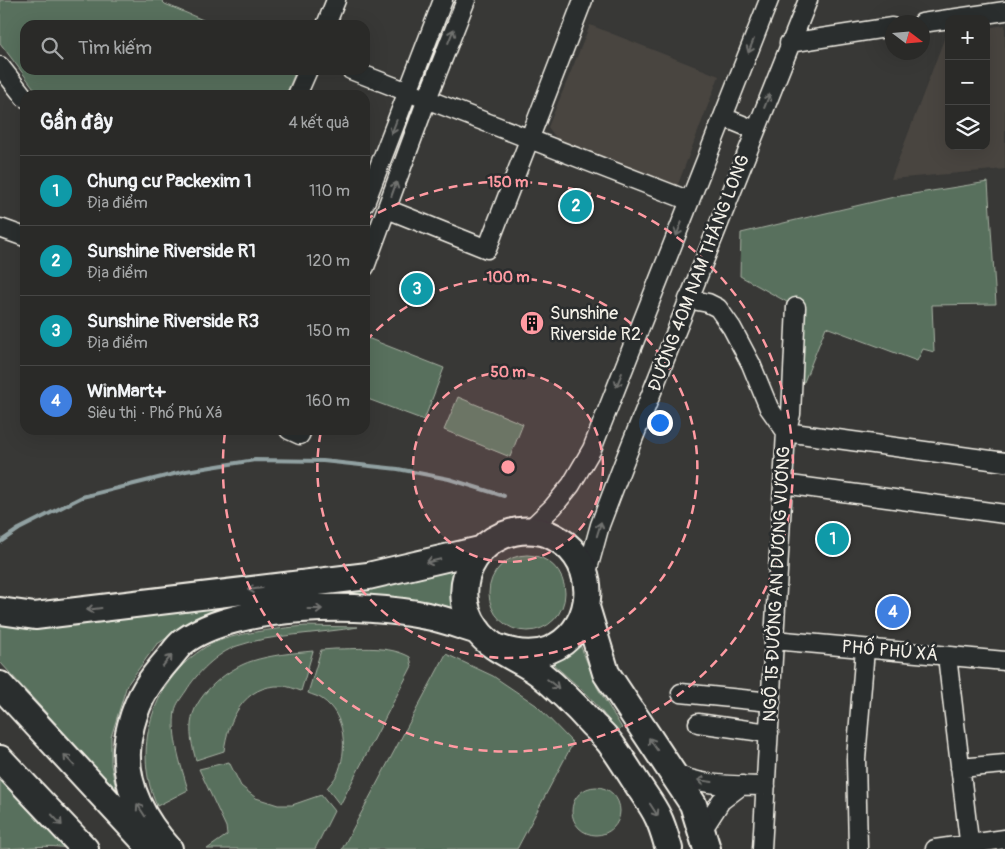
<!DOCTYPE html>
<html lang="vi">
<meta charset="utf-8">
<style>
body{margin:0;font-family:Pangolin,sans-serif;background:#323230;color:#f1f3f6}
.controls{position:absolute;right:15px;top:15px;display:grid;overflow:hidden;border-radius:10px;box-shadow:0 5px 20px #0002}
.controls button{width:45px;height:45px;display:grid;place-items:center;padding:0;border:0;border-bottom:1px solid #464645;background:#2a2a28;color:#f1f3f6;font:25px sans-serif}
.compass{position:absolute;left:885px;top:15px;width:45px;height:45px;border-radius:50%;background:#2a2a28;box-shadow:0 5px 20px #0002;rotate:106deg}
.you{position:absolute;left:659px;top:422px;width:18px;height:18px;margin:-12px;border:4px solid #fff;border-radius:50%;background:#1a73e8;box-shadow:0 0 0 8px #1a73e833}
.badge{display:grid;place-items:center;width:32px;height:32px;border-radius:50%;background:#ff9aa2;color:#fff;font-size:16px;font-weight:700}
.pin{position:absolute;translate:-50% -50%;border:2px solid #fff;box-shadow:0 1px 5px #0006}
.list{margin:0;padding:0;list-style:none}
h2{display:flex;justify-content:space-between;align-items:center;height:65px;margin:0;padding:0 20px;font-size:21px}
h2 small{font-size:16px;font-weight:400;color:#a5a7a8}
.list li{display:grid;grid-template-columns:32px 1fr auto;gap:15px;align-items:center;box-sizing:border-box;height:70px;padding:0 20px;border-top:1px solid #464645}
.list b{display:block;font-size:19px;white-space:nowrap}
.list p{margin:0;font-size:16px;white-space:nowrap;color:#a5a7a8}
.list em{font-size:16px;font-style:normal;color:#a5a7a8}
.icon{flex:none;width:28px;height:28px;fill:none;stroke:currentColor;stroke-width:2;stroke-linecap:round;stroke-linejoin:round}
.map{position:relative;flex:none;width:1005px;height:849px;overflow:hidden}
.search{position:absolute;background:#2a2a28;box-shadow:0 5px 20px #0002;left:20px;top:20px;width:350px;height:55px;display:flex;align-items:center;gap:12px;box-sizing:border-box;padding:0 18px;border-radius:15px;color:#a5a7a8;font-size:19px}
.panel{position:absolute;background:#2a2a28;box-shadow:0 5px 20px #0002;left:20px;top:90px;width:350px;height:345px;border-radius:15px}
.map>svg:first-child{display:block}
.built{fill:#494540}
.green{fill:#59705d;stroke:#a6b0a2}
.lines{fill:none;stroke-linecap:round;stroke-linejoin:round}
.stream{stroke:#91a1a2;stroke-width:4}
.minor-casing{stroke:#f4f1e8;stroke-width:21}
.highway-casing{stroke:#f4f1e8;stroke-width:30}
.minor{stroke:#2a2d2e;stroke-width:18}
.highway{stroke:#2a2d2e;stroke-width:26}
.oneway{stroke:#71726f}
.ring{fill:none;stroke:#ff9aa2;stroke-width:2.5;stroke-dasharray:9 6}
.labels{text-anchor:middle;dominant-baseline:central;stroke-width:5;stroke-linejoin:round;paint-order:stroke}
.street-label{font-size:18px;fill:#f4f1e8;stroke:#2a2d2e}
.poi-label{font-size:18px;fill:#f4f1e8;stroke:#2a2d2e;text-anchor:start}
.centre{fill:#ff9aa2;stroke:#2a2d2e;stroke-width:2.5}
.ring-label{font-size:15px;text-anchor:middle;font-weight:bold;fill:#ff9aa2;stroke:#2a2d2e;stroke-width:5;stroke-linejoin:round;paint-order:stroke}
</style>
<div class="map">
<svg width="1005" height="849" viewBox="0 0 1005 849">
<rect width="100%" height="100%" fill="#383836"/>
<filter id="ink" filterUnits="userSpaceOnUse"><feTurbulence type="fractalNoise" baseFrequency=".02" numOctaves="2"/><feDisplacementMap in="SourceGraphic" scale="10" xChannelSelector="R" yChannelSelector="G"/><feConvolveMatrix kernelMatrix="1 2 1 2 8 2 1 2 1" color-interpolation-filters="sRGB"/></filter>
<g filter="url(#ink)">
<!-- built -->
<path class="built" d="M 590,25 L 719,76 L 677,187 L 557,139 L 548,127 Z
M 1005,25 L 1005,169 L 891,179 L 946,34 L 949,33 L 949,146 L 986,146 L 986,28 Z"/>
<!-- green -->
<path class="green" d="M 0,0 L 161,0 L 165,4 L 215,25 L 25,25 L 25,70 L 296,70 L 286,95 L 39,95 L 0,43 Z
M 988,182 L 996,304 L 932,305 L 934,352 L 923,349 L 917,361 L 826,327 L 804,382 L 793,378 L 796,307 L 740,276 L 741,233 L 894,197 Z
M 365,337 L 444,368 L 424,420 L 365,398 Z
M 458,397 L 523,424 L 510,457 L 444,430 Z
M489 593a38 38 0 1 1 76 0a38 38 0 1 1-76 0Z
M 462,564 L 470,613 L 259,603 L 219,611 L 186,625 L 156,645 L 127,685 L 111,737 L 111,765 L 118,799 L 103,786 L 90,761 L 0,662 L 0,621 Z
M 305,626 L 358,627 C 320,634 271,634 237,646 C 217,653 196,674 186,691 C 182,697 176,704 175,711 C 171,737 181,765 188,790 L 157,806 C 132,751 151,684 201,650 C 224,633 276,629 305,626 Z
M 577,637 L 597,687 L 622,728 L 618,731 L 588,695 L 545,657 Z
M 335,649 C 360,649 389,645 410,657 L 412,666 L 340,805 L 327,788 C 330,784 334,780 337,775 C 348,751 346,715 322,699 C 318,696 312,695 308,693 L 321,650 Z
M 313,651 L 301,691 C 295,689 288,686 282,686 C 244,684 228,720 224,751 L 196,760 C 192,747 189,731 192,718 C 197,693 229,668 252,661 C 271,655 292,653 313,651 Z
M 446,654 L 493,676 L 536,705 L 573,743 L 517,849 L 342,849 Z
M 229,762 L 241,786 L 256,798 L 278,805 L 292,805 L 321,795 L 334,811 L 315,849 L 207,849 L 227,835 L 226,827 L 199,769 Z
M 0,771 L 71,849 C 47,843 24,849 0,849 Z
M572 811a24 24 0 1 1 48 0a24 24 0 1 1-48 0Z"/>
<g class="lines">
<!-- stream -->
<path class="stream" d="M 0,542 L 19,529 L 82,497 L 186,471 L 255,460 L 323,461 L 398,469 L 449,479 L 504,496"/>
<!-- minor casing -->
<g class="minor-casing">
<path id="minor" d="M 950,19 L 1005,11
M 922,23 L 949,19
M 326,25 L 336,0
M 789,43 L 892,27
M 0,66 L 25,98
M 351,70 L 690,201
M 297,95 L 308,70
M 723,117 L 755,130
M 365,203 L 443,0
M 387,209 L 487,249 L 583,0
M 0,228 L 25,237
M 365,267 L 427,99 L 466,0
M 688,299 L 708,303 L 718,308 L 732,328 L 751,364 L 769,408 L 786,432 L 762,849
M 796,307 L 791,414 L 786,432 L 1005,462
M 289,430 L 300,435 L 302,430
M 783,484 L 1005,514
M 529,530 L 553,507 L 571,485 L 592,449 L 769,0
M 586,576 L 600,525 L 624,462 L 808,0
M 774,640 L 1005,661
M 947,656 L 970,849
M 681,693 L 771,702
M 698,723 L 769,733
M 960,768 L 1005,764
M 671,771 C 699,787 736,785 766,786
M 701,832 L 721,801 L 742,785
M 858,849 L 856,759 L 865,649
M 935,849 L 1005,839"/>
</g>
<!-- highway casing -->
<g class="highway-casing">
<path id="highway" d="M 586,607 L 606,673 L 693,804 L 707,849
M 0,611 L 35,616 L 368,576 L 480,550
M 498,648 C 515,654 532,657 549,650 C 592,633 601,573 565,544 C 558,539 550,534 542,532 C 484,520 442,582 477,630 C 492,651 520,658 539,673 C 559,689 576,706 593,725 C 600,732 608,739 613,747 C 622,759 630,773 638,785 C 645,796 653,806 658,817 C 663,827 666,839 669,849
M 0,685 L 151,848
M 0,759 L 85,849
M 169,849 C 137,814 118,772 131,725 C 139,695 150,680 170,657 C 174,652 178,646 183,642 C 235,603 364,602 427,616 C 444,619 461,626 478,631"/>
</g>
<!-- minor -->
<use href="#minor" class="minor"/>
<!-- highway -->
<use href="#highway" class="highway"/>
</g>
<!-- one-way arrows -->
<defs><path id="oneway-shaft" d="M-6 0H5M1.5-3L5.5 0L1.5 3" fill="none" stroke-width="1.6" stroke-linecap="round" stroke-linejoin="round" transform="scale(1.25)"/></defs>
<g class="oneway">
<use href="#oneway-shaft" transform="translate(451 36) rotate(-68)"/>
<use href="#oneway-shaft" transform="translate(751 46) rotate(112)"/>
<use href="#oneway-shaft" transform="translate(767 101) rotate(-68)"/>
<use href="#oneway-shaft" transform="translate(394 127) rotate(111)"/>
<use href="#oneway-shaft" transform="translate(394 189) rotate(-70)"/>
<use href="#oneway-shaft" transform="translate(679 229) rotate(112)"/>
<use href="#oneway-shaft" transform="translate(619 380) rotate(112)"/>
<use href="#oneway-shaft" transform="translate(599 529) rotate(-73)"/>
<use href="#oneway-shaft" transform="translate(433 561) rotate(167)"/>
<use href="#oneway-shaft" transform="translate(255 589) rotate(173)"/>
<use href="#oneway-shaft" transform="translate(94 609) rotate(173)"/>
<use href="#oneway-shaft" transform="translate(315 609)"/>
<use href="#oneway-shaft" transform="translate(167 661) rotate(-50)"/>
<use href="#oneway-shaft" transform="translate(553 684) rotate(39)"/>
<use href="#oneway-shaft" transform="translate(653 744) rotate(-124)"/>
<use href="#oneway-shaft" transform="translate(69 760) rotate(-133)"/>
<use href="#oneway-shaft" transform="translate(705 781) rotate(-172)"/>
<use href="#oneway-shaft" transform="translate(141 810) rotate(-123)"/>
<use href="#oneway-shaft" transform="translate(654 810) rotate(57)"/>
<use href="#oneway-shaft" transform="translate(57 820) rotate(47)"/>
</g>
</g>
<!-- distance rings -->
<circle cx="508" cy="467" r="95" fill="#ff9aa2" fill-opacity=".12"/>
<g class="ring">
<circle cx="508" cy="467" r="95"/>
<path d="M366 341A190 190 0 1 1 321 431"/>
<path d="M365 220A285 285 0 1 1 225 432"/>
</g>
<!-- icons -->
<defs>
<g id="building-disc" transform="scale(1.25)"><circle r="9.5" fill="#ff9aa2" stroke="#2a2d2e"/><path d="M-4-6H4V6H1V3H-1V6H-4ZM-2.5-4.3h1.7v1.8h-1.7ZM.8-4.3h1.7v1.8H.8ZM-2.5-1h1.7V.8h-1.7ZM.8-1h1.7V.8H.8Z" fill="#111"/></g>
</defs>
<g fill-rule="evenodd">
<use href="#building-disc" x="532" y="323"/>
</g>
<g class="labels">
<!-- street labels -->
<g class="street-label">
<text transform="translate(699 273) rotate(-69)">ĐƯỜNG 40M NAM THĂNG LONG</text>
<text transform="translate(777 584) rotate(-87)">NGÕ 15 ĐƯỜNG AN DƯƠNG VƯƠNG</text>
<text transform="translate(890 651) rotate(5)">PHỐ PHÚ XÁ</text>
</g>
<!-- poi labels -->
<g class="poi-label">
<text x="550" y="313">Sunshine<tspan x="550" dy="21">Riverside R2</tspan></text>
</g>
</g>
<circle cx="508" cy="467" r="8" class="centre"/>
<g class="ring-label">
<text x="508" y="187">150 m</text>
<text x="508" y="282">100 m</text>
<text x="508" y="377">50 m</text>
</g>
</svg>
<div class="controls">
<button>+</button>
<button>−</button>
<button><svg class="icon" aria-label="layers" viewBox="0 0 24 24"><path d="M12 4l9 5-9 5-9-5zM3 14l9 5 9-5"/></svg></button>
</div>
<svg class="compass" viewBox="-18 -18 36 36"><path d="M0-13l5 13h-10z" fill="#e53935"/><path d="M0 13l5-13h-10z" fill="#a5a7a8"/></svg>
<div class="you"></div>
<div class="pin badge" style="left:833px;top:539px;background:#0f9aa8">1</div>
<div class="pin badge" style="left:576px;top:206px;background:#0f9aa8">2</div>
<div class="pin badge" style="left:417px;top:289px;background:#0f9aa8">3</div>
<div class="pin badge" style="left:893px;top:612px;background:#3f7fe0">4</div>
<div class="search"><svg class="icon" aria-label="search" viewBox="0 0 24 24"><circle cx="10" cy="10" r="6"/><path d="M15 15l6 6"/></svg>Tìm kiếm</div>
<section class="panel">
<h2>Gần đây<small>4 kết quả</small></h2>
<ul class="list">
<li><span class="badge" style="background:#0f9aa8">1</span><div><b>Chung cư Packexim 1</b><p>Địa điểm</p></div><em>110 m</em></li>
<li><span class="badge" style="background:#0f9aa8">2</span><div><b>Sunshine Riverside R1</b><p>Địa điểm</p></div><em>120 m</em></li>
<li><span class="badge" style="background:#0f9aa8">3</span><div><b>Sunshine Riverside R3</b><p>Địa điểm</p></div><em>150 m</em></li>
<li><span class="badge" style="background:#3f7fe0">4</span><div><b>WinMart+</b><p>Siêu thị · Phố Phú Xá</p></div><em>160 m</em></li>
</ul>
</section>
</div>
